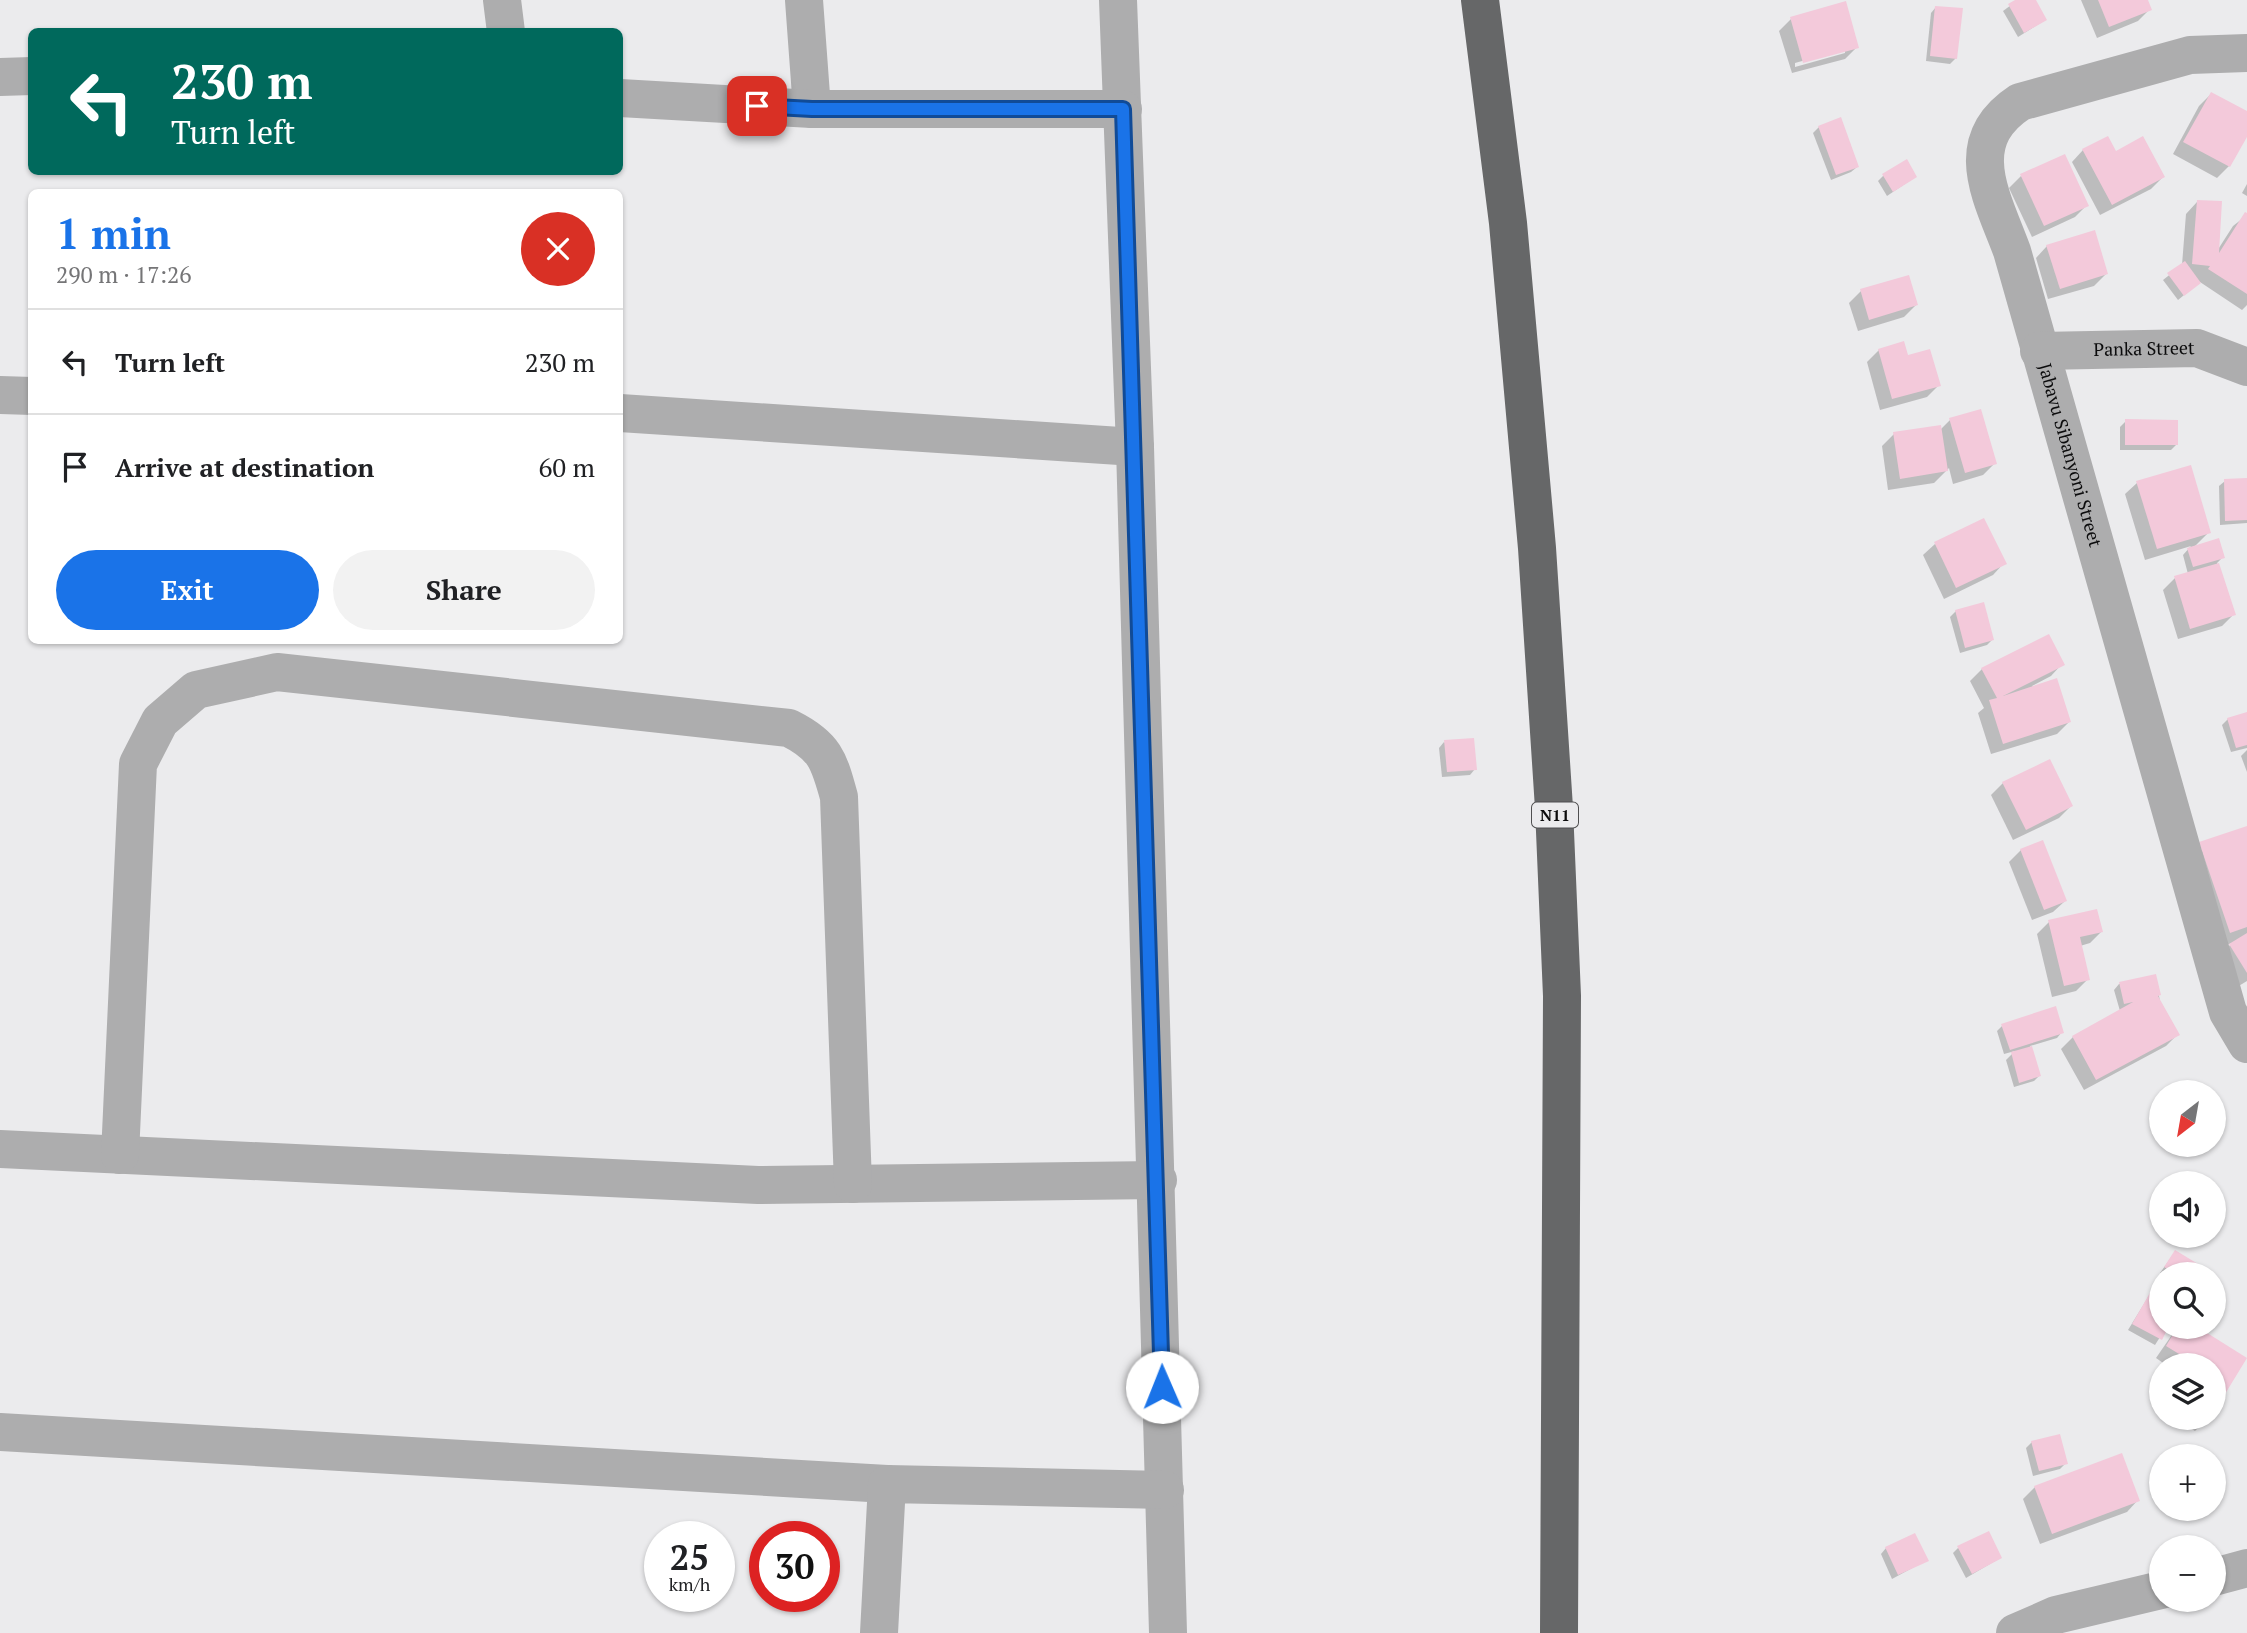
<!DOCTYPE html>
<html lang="en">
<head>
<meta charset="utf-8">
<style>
  body { margin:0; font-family:"PT Serif",serif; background:#f2f2f2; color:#202124; height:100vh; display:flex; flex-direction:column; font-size:26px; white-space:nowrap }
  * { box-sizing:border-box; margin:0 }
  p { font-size:23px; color:#757577 }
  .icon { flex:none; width:38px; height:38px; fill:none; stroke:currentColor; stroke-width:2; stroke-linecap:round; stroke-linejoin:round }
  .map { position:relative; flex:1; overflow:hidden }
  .drawer { position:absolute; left:28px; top:189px; width:595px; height:455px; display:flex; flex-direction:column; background:#fff; border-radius:10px; box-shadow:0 2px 5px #0004 }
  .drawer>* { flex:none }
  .hud { position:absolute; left:28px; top:28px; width:595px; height:147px; border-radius:10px; box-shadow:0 2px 5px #0004; background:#00695c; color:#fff; overflow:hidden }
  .needle { width:46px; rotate:211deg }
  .buttons { position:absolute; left:2149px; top:1080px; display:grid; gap:14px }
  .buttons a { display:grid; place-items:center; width:77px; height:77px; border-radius:50%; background:#fff; box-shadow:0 2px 5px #0004; font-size:35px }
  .speed { position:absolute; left:644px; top:1521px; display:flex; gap:14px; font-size:35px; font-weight:700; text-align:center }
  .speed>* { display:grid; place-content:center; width:91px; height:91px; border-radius:50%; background:#fff; box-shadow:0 2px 5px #0004; line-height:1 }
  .speed small { font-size:18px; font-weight:400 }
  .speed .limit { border:10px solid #d22; background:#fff; color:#111 }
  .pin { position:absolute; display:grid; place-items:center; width:60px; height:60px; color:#fff; margin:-30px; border-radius:14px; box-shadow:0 4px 10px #0006 }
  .me { position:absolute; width:77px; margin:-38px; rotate:359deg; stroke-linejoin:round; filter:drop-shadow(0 0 5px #0008) }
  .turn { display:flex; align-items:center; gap:24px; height:147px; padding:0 28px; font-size:32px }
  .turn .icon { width:91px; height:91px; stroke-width:2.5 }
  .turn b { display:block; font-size:49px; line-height:60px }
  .round { display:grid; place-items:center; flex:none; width:74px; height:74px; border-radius:37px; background:#f2f2f2 }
  .head { display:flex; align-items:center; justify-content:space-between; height:119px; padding:0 28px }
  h1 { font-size:42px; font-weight:600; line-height:52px; color:#1a73e8 }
  .action { display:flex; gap:14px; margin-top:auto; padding:14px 28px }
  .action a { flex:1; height:80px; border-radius:42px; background:#1a73e8; color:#fff; font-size:28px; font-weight:600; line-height:80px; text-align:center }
  .action a+a { background:#f2f2f2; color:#202124 }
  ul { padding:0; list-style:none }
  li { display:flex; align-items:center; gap:21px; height:105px; padding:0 28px; border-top:2px solid #e0e0e0 }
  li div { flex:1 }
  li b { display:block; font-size:26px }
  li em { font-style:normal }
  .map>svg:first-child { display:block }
  .shadow { fill:#0003; fill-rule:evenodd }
  .building { fill:#f3c9da }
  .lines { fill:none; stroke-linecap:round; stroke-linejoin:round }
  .minor { stroke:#adadae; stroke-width:38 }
  .highway { stroke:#666768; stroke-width:38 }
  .route-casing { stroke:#114b97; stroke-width:18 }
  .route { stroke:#1a73e8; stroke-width:12 }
  .labels { text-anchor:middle; stroke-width:5; stroke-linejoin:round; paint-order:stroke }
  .shield { fill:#ebebed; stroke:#4f4f50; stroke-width:2 }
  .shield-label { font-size:16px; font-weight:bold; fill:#0c0c0d }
  .street-label { font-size:18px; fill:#0c0c0d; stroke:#ebebed }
</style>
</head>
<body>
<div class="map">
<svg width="2247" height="1633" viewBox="0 0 2247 1633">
  <rect width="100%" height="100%" fill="#ebebed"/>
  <g class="shadow">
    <polygon points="2018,0 2034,0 2045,20 2018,37 2003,11"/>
    <polygon points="2081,0 2146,0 2150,9 2138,21 2097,38"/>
    <polygon points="1936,7 1956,58 1950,64 1926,61 1931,13"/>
    <path d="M 1791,19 L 1857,47 L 1845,59 L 1792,73 L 1779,31 ZM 1845,49 L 1845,53 L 1795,67 L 1795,63 Z"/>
    <polygon points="2211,94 2247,113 2247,133 2229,166 2217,178 2173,154 2199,106"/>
    <polygon points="1819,127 1857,167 1851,172 1831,180 1813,133"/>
    <polygon points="2083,150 2115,153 2163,177 2151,189 2100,215 2072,162"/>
    <polygon points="1884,175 1915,177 1887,196 1878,181"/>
    <polygon points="2021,176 2087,205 2075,217 2032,237 2009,188"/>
    <polygon points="2247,184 2247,196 2242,193"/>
    <polygon points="2197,202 2217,251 2233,226 2247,215 2247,305 2242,310 2200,282 2178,300 2163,280 2182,265 2186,214"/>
    <polygon points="2047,246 2106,274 2094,286 2048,299 2036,258"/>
    <polygon points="1861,291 1916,305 1904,317 1858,331 1849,303"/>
    <polygon points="1879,350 1907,357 1939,385 1927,397 1880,410 1867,362"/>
    <polygon points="1950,420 1995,463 1983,475 1953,484 1949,468 1934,483 1888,490 1882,446 1894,434 1940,430"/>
    <polygon points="2126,421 2176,445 2171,450 2120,450 2120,427"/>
    <polygon points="2247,480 2247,523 2220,525 2219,486 2225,481"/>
    <polygon points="2137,483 2209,532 2194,547 2223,557 2217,563 2234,614 2222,626 2178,639 2163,590 2175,578 2188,574 2183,555 2191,546 2145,560 2125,494"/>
    <polygon points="1935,544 2004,563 1993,575 1944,599 1923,555"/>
    <polygon points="1956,611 1992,640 1987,645 1960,653 1950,617"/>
    <polygon points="2062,664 2051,676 2032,686 2069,722 2057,734 1991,754 1978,713 1984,708 1970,681 1982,669"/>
    <polygon points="2247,714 2247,748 2231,752 2222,725 2228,719"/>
    <polygon points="1444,742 1475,769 1470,775 1442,777 1439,748"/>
    <polygon points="2247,750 2247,772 2241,756"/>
    <polygon points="2003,783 2071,806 2059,818 2013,840 1991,795"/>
    <polygon points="2247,828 2247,981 2237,987 2218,957 2232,943 2212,950 2182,862"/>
    <polygon points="2021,850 2065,901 2053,912 2032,920 2009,862"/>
    <polygon points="2049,922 2101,932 2090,943 2080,946 2088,979 2076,991 2052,997 2037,934"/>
    <polygon points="2155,976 2160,1001 2178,1034 2166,1046 2084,1090 2061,1049 2073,1037 2120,1011 2114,990 2119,984"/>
    <polygon points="2002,1026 2062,1032 2057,1038 2030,1046 2039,1076 2034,1081 2014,1087 2006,1060 2015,1051 2004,1054 1997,1031"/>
    <polygon points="2175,1252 2197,1274 2160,1273"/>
    <polygon points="2155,1286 2161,1289 2161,1326 2167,1326 2155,1345 2128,1330"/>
    <polygon points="2178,1326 2245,1359 2214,1409 2214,1365 2166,1365 2156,1358"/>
    <polygon points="2175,1418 2208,1418 2195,1431"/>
    <polygon points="2032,1442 2066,1463 2060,1469 2033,1476 2026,1448"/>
    <polygon points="2035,1487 2138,1500 2127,1512 2040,1544 2023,1499"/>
    <polygon points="1886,1548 1927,1560 1892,1579 1881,1554"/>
    <polygon points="1958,1548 2000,1558 1966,1578 1953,1553"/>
  </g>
  <g class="building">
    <polygon points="2015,0 2036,0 2047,20 2024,33 2008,4"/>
    <polygon points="2098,0 2148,0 2152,10 2109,27"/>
    <polygon points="1846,1 1859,48 1803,63 1790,17"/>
    <polygon points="1935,6 1963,8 1957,59 1930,56"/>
    <polygon points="2211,92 2247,111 2247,137 2230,167 2183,142"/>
    <polygon points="1841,117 1859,167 1836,175 1818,126"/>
    <polygon points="2108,136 2116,151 2143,136 2165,177 2112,205 2082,149"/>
    <polygon points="2065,154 2089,206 2044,226 2020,174"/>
    <polygon points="1907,159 1917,177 1893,192 1882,174"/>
    <polygon points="2197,200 2222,201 2219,253 2245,212 2247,213 2247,294 2208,269 2210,266 2192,264"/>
    <polygon points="2095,230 2108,274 2060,289 2046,245"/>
    <polygon points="2185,261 2201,283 2184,296 2167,273"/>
    <polygon points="1909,275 1918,305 1869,320 1860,289"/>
    <polygon points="1904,341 1908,355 1930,349 1941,386 1892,399 1878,349"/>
    <polygon points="1981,409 1997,464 1965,473 1949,418"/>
    <polygon points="2125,419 2178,420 2178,445 2125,445"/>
    <polygon points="1941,425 1948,471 1900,479 1893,432"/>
    <polygon points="2191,465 2211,533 2157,549 2136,481"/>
    <polygon points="2247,478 2247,520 2225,521 2224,479"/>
    <polygon points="1984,518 2007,564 1956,588 1934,542"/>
    <polygon points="2219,538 2225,558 2193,567 2187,548"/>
    <polygon points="2219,563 2236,615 2190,629 2174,576"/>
    <polygon points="1984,602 1994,640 1965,648 1955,610"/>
    <polygon points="2049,634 2065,665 2003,696 2057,678 2071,722 2003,744 1989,700 1997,698 1981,668"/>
    <polygon points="2247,712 2247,745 2236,748 2227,718"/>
    <polygon points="1474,738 1477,770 1447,772 1444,740"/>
    <polygon points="2050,759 2073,806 2026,830 2002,782"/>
    <polygon points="2247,826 2247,927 2230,933 2199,842"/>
    <polygon points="2043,840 2067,901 2044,910 2020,849"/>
    <polygon points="2097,909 2103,932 2080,937 2090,980 2064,986 2048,920"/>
    <polygon points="2247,933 2247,973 2229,944"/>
    <polygon points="2156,974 2161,995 2158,996 2180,1035 2096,1080 2072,1036 2133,1002 2124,1004 2119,982"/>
    <polygon points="2056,1006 2064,1033 2010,1050 2001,1024"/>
    <polygon points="2032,1046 2041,1076 2019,1083 2011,1052"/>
    <polygon points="2175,1250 2203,1267 2199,1274 2176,1274 2164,1267"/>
    <polygon points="2155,1284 2161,1287 2161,1326 2169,1326 2162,1340 2132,1324"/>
    <polygon points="2178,1326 2196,1326 2247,1358 2214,1412 2214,1365 2197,1365 2166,1346"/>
    <polygon points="2060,1434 2068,1464 2039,1471 2031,1441"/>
    <polygon points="2122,1453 2140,1501 2052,1534 2034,1486"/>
    <polygon points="1989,1531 2002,1558 1972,1574 1957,1546"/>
    <polygon points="1915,1533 1929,1561 1898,1575 1885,1547"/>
  </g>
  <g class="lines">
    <g class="minor">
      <polyline points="502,0 506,32"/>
      <polyline points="804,0 812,109"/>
      <polyline points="1118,0 1135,447 1168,1633"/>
      <path id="s1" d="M 2247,53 L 2190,55 L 2020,102 C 1959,142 1992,197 2012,251 L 2228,1012 L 2247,1044"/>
      <polyline points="0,77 32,76"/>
      <polyline points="620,98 812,109 1123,109"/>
      <path id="s2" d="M 2039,351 L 2197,348 L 2247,367"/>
      <polyline points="0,395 32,396"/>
      <polyline points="620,413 1135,447"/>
      <polyline points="0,1149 758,1185 1158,1180"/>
      <path d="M 120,1155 L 138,764 L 160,721 L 196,690 L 277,672 L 789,728 C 825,746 829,760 839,797 L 853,1184"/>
      <polyline points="0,1432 887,1484"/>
      <polyline points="2214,1577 2247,1568"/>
      <polyline points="879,1633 887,1484 1165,1490"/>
      <polyline points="2015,1633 2056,1615 2161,1590"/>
    </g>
    <polyline class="highway" points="1480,0 1508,223 1537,548 1554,808 1562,996 1559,1633"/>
  </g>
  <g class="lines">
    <g class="route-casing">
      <polyline id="route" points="757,106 812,109 1123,109 1162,1387"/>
    </g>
    <use href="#route" class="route"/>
  </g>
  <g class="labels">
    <rect class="shield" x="1532" y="802.5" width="46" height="25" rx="5"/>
    <g class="shield-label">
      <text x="1555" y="821">N11</text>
    </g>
    <g class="street-label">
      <text dy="6" stroke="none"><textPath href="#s2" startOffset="105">Panka Street</textPath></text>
      <text dy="6" stroke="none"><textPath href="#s1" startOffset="612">Jabavu Sibanyoni Street</textPath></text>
    </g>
  </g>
</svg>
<div class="buttons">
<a><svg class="needle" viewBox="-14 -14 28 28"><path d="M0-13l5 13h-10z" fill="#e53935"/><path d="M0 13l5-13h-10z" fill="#757577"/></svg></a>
<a><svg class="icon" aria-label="sound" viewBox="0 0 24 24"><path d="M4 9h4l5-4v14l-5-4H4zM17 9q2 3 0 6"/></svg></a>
<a><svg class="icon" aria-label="search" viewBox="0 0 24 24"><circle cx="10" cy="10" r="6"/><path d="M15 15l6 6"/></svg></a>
<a><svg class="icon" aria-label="layers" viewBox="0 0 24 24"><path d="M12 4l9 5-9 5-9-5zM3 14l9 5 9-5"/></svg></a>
<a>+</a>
<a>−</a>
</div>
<div class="speed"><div>25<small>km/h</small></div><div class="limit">30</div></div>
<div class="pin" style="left:757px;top:106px;background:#d93025"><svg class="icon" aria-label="arrive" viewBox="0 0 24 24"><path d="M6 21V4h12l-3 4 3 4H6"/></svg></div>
<svg class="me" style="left:1162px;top:1387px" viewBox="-20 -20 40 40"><circle r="19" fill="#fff"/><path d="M0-13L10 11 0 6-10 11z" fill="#1a73e8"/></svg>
<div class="hud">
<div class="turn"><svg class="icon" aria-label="left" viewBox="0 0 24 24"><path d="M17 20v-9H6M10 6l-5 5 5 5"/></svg><div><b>230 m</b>Turn left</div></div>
</div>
<section class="drawer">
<div class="head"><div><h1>1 min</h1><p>290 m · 17:26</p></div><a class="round" style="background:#d93025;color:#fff"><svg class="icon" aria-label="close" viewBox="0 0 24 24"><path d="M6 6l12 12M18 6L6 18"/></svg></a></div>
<ul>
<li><svg class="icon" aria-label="left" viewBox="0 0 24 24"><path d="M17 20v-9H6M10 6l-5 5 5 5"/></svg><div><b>Turn left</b></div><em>230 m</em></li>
<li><svg class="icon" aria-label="arrive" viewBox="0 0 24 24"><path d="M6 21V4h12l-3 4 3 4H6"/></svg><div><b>Arrive at destination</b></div><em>60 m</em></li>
</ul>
<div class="action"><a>Exit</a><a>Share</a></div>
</section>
</div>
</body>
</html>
